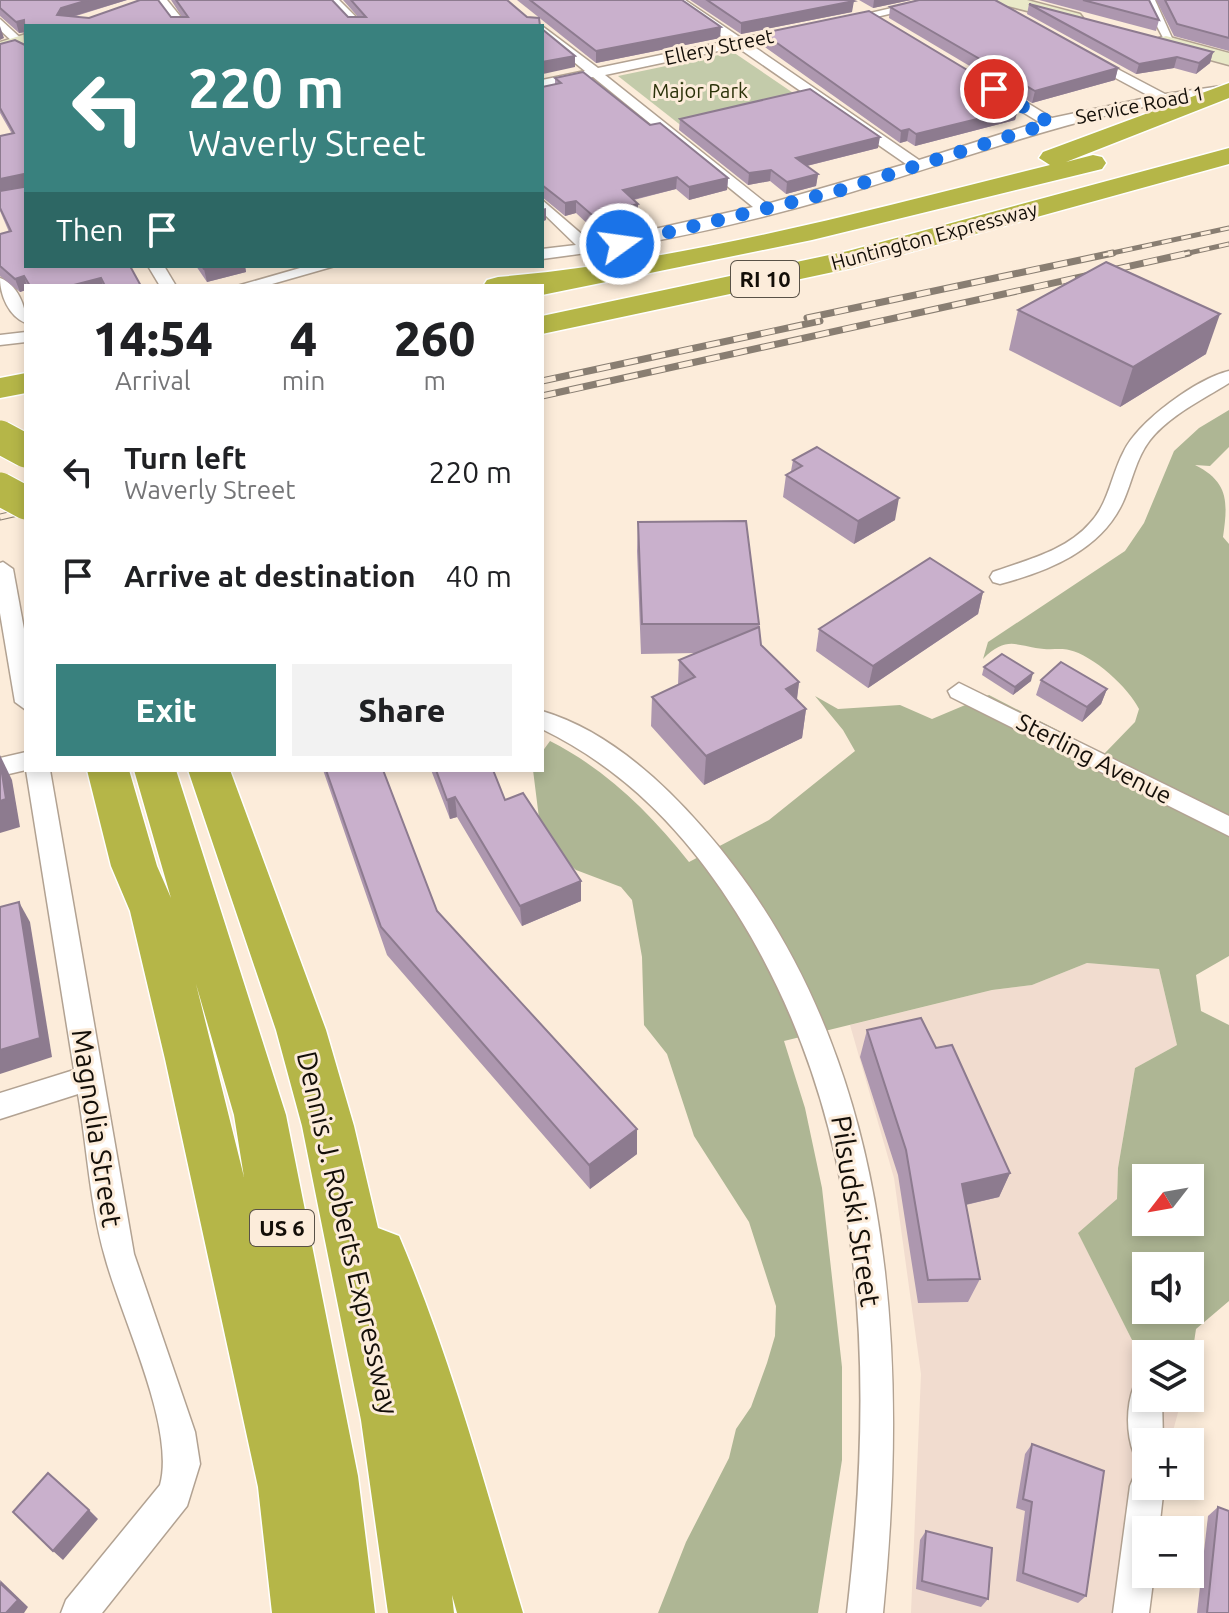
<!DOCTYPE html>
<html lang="en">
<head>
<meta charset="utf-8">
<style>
  body { margin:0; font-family:Ubuntu,sans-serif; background:#f2f2f2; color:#202124; height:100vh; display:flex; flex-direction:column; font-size:30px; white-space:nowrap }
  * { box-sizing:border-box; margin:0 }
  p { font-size:26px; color:#757577 }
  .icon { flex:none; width:44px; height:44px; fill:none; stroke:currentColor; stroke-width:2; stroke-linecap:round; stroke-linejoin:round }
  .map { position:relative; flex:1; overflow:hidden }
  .drawer { position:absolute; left:24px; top:284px; width:520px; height:488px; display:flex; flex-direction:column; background:#fff; border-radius:0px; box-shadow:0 4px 12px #0003 }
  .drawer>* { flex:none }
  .top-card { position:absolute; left:24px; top:24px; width:520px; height:244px; border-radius:0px; box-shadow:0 4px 12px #0003; background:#39817e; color:#fff; overflow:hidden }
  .needle { width:52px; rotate:239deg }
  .tools { position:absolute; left:1132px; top:1164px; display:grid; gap:16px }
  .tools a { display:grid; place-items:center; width:72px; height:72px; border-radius:0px; background:#fff; box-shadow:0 4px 12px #0003; font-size:40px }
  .pin { position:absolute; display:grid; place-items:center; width:68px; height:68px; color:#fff; margin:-34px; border:4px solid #fff; border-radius:50%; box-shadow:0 2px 8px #0007 }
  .me { position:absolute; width:88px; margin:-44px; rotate:76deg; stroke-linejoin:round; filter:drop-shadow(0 0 6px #0008) }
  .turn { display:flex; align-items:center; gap:28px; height:168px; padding:0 32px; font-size:36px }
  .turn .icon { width:104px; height:104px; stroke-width:2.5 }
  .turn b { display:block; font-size:56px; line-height:68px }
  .then { display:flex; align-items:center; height:76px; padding:0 32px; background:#0003; gap:16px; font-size:30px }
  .eta { display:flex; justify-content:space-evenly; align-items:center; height:136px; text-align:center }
  .eta b { font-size:48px; font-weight:800; line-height:56px }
  .button { display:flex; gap:16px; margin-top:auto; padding:16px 32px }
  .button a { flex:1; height:92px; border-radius:0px; background:#39817e; color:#fff; font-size:32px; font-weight:800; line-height:92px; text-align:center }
  .button a+a { background:#f2f2f2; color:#202124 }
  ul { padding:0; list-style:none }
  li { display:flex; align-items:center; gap:24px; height:104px; padding:0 32px }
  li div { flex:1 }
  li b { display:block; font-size:30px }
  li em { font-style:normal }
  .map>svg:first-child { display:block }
  .commercial { fill:#f1dccf }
  .green { fill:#c3cbaa }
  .forest { fill:#aeb694; fill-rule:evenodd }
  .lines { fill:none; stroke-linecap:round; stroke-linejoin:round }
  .street-casing { stroke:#b2a292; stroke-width:3 }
  .secondary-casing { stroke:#b2a292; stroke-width:3 }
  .highway-casing { stroke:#fff; stroke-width:3 }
  .street { fill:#fff; fill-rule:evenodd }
  .secondary { fill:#e9e9c8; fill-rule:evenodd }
  .highway { fill:#b5b648; fill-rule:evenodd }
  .rail-far1-casing { stroke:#897e72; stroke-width:5 }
  .rail-casing { stroke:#897e72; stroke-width:7 }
  .rail-far1 { stroke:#fcecda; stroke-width:3; stroke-dasharray:10; stroke-linecap:butt }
  .rail { stroke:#fcecda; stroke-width:5; stroke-dasharray:14; stroke-linecap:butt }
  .highway-bridge-casing { stroke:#fff; stroke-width:35; stroke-linecap:butt }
  .highway-bridge { stroke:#b5b648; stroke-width:33 }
  .wall { fill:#ad97af }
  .shaded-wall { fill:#8d7b8f }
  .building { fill:#c9b0cc; stroke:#8d7b8f; stroke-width:2 }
  .route { stroke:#1a73e8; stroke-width:14; stroke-dasharray:0 25.2 }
  .labels { text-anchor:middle; stroke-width:6; stroke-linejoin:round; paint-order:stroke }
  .far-street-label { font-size:20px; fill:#130e08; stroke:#fcecda }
  .far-park-label { font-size:20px; fill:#2b3209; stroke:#fcecda }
  .shield { fill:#fcecda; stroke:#595147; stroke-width:2 }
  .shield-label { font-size:22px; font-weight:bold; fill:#130e08 }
  .street-label { font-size:24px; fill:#130e08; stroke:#fcecda }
  .near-street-label { font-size:28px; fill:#130e08; stroke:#fcecda }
</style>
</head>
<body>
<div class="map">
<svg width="1229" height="1613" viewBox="0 0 1229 1613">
  <rect width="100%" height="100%" fill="#fcecda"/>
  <polygon class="commercial" points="1087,963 1159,969 1177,1045 1135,1068 1118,1168 1117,1200 1079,1234 1132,1340 1157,1354 1146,1354 1146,1398 1182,1398 1170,1442 1146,1442 1146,1574 1142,1613 911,1613 921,1374 894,1178 850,1025 992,990 1032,985"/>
  <polygon class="green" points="733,52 802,99 683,127 618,76"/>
  <path class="forest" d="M 1229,410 L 1229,447 L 1210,466 L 1195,465 C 1229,482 1228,502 1223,537 L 1229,544 L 1229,956 L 1196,975 L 1201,1011 L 1229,1025 L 1229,1301 L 1196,1329 L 1190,1369 L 1190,1354 L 1157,1354 L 1132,1340 L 1078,1233 L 1117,1199 L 1118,1168 L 1135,1068 L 1177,1045 L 1159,969 L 1087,963 L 1032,985 L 992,990 L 784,1041 L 805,1108 L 822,1188 L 842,1367 L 842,1460 L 818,1613 L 658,1613 L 686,1542 L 729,1458 L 736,1429 L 751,1407 L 767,1363 L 775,1336 L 776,1306 L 749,1222 L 694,1136 L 667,1054 L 644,1025 L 642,957 L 632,900 L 621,887 L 576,870 L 562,858 L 539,818 L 533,770 L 542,770 L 542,752 L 550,741 C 607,770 650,813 689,862 L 769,820 L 855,751 L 843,730 L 815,696 L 838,709 L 900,705 L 932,719 L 989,695 L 1104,754 L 1135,722 L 1139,709 C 1129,688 1093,655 1069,650 C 1062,648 1052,650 1044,649 C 1016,646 1007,635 983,659 L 988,642 L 1125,551 L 1144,523 L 1174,451 L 1199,428 ZM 1146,1178 L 1190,1178 L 1190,1222 L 1146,1222 ZM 1146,1266 L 1190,1266 L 1190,1310 L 1146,1310 Z"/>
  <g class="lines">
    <g class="street-casing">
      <g id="street">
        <polygon points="155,0 167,0 188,26 176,26"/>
        <polygon points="326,0 339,0 365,26 352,26"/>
        <path d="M 671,0 L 685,0 L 741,38 L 798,28 L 798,34 L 750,44 L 919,160 L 1039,122 L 980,86 L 980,80 L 990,80 L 1052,118 L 1151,97 L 1084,61 L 1083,58 L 1089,54 L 1165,94 L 1229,85 L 1229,93 C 1092,108 964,159 832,198 C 738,225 639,247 542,259 L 542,249 L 576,245 L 542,212 L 542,200 L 592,243 L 753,207 L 593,77 L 542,88 L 542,80 L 585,71 L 542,36 L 542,26 L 598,68 L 728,41 ZM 737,47 L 906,164 L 767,204 L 605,75 Z"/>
        <polygon points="926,0 949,0 842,25 836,21"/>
        <polygon points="1143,0 1155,0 1176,47 1168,47"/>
        <polygon points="0,19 26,43 26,54 0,30"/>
        <polygon points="148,266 164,266 176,286 160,286"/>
        <polygon points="307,266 335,266 265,286 237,286"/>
        <path d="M 0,278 C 17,284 26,306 26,323 C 9,317 0,295 0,278 Z"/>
        <polygon points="26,332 26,342 0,345 0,335"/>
        <path d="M 1229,371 L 1229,383 C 1202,400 1170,415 1150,440 C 1136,458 1132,482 1123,502 C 1101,550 1049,571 1000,584 L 993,582 L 990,577 L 993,572 C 1026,560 1066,551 1090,523 C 1109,503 1111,475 1124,451 C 1139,421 1196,379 1229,371 Z"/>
        <polygon points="3,562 13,569 26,640 26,710 15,702 0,613 0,563"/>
        <polygon points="959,683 1229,816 1229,836 951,697 948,691"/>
        <path d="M 542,711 C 604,729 660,779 702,827 C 893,1043 910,1341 883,1613 L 847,1613 C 875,1373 869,1123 736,912 C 687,834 626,770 542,729 Z"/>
        <polygon points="26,752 26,770 0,776 0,758"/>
        <path d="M 26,770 L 50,770 L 134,1254 L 195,1432 L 200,1464 L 187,1506 L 102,1613 L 61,1613 L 66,1600 L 160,1485 C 176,1428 121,1317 105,1257 C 90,1205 87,1147 78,1094 L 0,1119 L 0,1093 L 74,1070 Z"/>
        <path d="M 1146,1382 L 1146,1398 L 1162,1398 L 1163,1442 L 1146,1442 L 1146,1459 L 1134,1454 C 1126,1434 1126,1406 1134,1386 Z"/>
        <polygon points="1146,1469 1146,1486 1164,1486 1159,1530 1146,1530 1146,1574 1154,1574 1149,1613 1113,1613 1130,1486 1135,1474"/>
      </g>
    </g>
    <g class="secondary-casing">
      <g id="secondary">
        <polygon points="997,0 1027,0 1080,14 1083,18 1074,23 1000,4"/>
        <polygon points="26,34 26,46 0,54 0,42"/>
        <polygon points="1166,36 1229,53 1229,65 1159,46 1159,38"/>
      </g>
    </g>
    <g class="highway-casing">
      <g id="highway">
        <path d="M 1229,83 L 1229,98 L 1066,162 L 1093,155 L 1102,157 L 1106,163 L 1102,169 L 812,240 L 542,295 L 542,286 L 483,286 L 487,280 L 498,277 C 685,261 869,210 1050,165 L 1039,158 L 1043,152 Z"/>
        <polygon points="1229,148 1229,164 852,268 542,334 542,316 848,251"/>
        <polygon points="26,373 26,393 0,398 0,378"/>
        <path d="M 87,770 L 129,770 L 157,866 L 171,898 L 134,770 L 176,770 L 286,1115 L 358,1476 L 375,1613 L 272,1613 L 258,1487 L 165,1059 L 130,911 L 111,866 ZM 196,984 L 234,1115 L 244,1177 Z"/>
        <path d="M 188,770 L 230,770 L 326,1030 L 354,1126 L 378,1228 L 399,1236 C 451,1358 485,1486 523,1613 L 457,1613 L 452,1595 L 454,1613 L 388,1613 L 361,1420 L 302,1126 L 276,1030 Z"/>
      </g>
    </g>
    <use href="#street" class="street"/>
    <use href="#secondary" class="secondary"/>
    <use href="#highway" class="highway"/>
    <g class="rail-far1-casing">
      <g id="rail-far1">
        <polyline points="1103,255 1229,228"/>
        <polyline points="1180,255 1229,244"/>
      </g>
    </g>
    <g class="rail-casing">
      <g id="rail">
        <polyline points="807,318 1113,253"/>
        <polyline points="542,381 820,321"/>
        <polyline points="542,396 1189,253"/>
        <polyline points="0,497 26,492"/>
        <polyline points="0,517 26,511"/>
      </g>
    </g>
    <use href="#rail-far1" class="rail-far1"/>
    <use href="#rail" class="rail"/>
    <g class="highway-bridge-casing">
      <g id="highway-bridge">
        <polyline points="0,437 26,451"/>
        <polyline points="0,489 26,503"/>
      </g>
    </g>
    <use href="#highway-bridge" class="highway-bridge"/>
  </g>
  <g class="wall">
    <polygon points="0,0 127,0 73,17 89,18 182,17 171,0 332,0 348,17 358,17 343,0 507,0 527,17 26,26 26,266 141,286 26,286 26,290 20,292 0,276 0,234 9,232 0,211 0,136 12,134 0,113 0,44 25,45 25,32 19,33 0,16"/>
    <polygon points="517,0 682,0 720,38 596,63"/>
    <polygon points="690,0 851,0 852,12 741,34"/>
    <polygon points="859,0 911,0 873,8"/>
    <polygon points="1039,0 1149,0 1159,20 1156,31"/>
    <polygon points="1156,0 1229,0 1229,51 1174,36"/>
    <polygon points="1029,4 1213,52 1210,63 1196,74 1174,68 1136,74 1027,14"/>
    <polygon points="890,7 1118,68 1115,80 1032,103 889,18"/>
    <polygon points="763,33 1012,97 1011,105 1018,109 1015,120 915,146 907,141 900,143 762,45"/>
    <polygon points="555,78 650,125 728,178 727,190 689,200 676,189 634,200 638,204 638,216 592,228 576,213 565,216 542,197 542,87 555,84"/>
    <polygon points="680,119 878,148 807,166 818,174 816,186 786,194 770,181 748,185 679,130"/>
    <polygon points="196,266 245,266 246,272 207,282"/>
    <polygon points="1018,310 1206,354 1120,407 1009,350"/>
    <polygon points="793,460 895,520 854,544 783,497 786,475 791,471"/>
    <polygon points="638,522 759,624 761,645 799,682 797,700 806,709 802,738 704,785 651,726 652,697 678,685 679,660 696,653 641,654 637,551"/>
    <polygon points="983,592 978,614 868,688 816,651 819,629"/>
    <polygon points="984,667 1031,681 1013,695 982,675"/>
    <polygon points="1041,680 1107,689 1101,704 1082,722 1036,695"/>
    <polygon points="323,770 383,770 437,911 637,1129 637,1154 590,1189 387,955"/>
    <polygon points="431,770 493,770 505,800 581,881 581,901 522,926 457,817 450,819"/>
    <polygon points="867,1030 936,1048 1010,1173 999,1197 966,1205 980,1279 968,1302 918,1303 898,1175 860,1057"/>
    <polygon points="1032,1444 1086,1596 1078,1603 1016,1581 1025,1511 1016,1508 1025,1454"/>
    <polygon points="1218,1507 1229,1613 1197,1613 1208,1516"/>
    <polygon points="926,1531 988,1599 981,1607 916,1589 920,1540"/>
  </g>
  <g class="shaded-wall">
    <polygon points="88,0 127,0 64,19 57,15 61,8"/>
    <polygon points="874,0 911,0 873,8"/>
    <polygon points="854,1 852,12 741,34 741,23"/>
    <polygon points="24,20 26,32 19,33 16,22"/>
    <polygon points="0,26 4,38 0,40"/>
    <polygon points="721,27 720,38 596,63 596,51"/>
    <polygon points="1213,52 1210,63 1196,74 1199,63"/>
    <polygon points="575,56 575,67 543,74 543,62"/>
    <polygon points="1177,57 1174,68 1136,74 1139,64"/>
    <polygon points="1118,68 1115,80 1032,103 1035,91"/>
    <polygon points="1012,97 1010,108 1000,99"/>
    <polygon points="1018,109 1015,120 915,146 916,134"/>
    <polygon points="909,129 907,141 900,143 901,131"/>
    <polygon points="880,137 878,148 794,169 796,158"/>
    <polygon points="771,170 770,181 748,185 749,173"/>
    <polygon points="24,174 26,187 0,192 0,179"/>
    <polygon points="818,174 816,186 786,194 787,182"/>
    <polygon points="677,177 676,189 623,202 623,190"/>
    <polygon points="728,178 727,190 689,200 689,187"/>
    <polygon points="576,201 576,213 565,216 565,203"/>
    <polygon points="638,204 638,216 592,228 592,215"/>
    <polygon points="546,208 546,220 542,222 542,209"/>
    <polygon points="218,266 245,266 246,272 207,282 204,269"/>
    <polygon points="24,276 27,286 26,286 26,290 20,292 15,279"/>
    <polygon points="101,278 103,286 70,286"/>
    <polygon points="1220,314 1206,354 1120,407 1133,367"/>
    <polygon points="899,498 895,520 854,544 858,521"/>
    <polygon points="983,592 978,614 868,688 873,666"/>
    <polygon points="1033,673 1031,681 1013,695 1015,687"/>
    <polygon points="799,682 795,712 786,689"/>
    <polygon points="1107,689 1101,704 1082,722 1087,707"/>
    <polygon points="806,709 802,738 704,785 706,756"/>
    <polygon points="0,755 12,780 20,827 0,833"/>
    <polygon points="455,797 457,817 450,819 447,800"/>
    <polygon points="581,881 581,901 522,926 520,906"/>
    <polygon points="19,902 30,922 52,1057 0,1074 0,1050"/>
    <polygon points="637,1129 637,1154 590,1189 589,1165"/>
    <polygon points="1010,1173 999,1197 951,1208 962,1184"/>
    <polygon points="89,1510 98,1519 63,1560 53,1551"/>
    <polygon points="0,1580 28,1607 24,1613 6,1613"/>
  </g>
  <g class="building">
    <polygon points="0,0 88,0 61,8 57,15 89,18 140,0 158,0 171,17 188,17 176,0 332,0 348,17 366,17 351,0 507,0 527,17 539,18 540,26 26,26 26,266 130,266 141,286 105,286 101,278 70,286 30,286 24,276 15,279 0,266 0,234 11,231 0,208 0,191 24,187 24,174 0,179 0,136 14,133 0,108 0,44 15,40 25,45 24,20 16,22 0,8"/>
    <polygon points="530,0 682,0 721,27 596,51"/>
    <polygon points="707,0 851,0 854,1 741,23"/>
    <polygon points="919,0 995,0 1118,68 1035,91 890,7"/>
    <polygon points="1083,0 1149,0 1159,20"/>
    <polygon points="1165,0 1229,0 1229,38 1177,24"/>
    <polygon points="1029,4 1213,52 1199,63 1177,57 1139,64"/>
    <polygon points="869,11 1012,97 1000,99 1018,109 916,134 909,129 901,131 763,33"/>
    <polygon points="542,29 575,56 542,62"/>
    <polygon points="583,72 650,125 660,123 728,178 689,187 677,177 623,190 638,204 592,215 576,201 565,203 542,185 542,87 561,83 555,78"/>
    <polygon points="810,89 880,137 796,158 818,174 787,182 771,170 749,173 680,119"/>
    <polygon points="1106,262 1220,314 1133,367 1018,310"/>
    <polygon points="202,266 218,266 204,269"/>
    <polygon points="817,447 899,498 858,521 786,475 802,466 793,460"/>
    <polygon points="746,521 759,624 642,624 638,522"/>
    <polygon points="930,558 983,592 873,666 819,629"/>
    <polygon points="759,627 761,645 799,682 786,689 806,709 706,756 652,697 695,677 679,660"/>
    <polygon points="1002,654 1033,673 1015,687 984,667"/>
    <polygon points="1061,662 1107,689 1087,707 1041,680"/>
    <polygon points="0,761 6,799 0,801"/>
    <polygon points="326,770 383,770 437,911 637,1129 589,1165 381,927"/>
    <polygon points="436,770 493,770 505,800 523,793 581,881 520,906 455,797 447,800"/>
    <polygon points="19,902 40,1038 0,1050 0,907"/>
    <polygon points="921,1018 936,1048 952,1045 1010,1173 962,1184 980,1279 928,1280 906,1150 867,1030"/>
    <polygon points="1032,1444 1104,1471 1086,1596 1023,1573 1032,1502 1023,1499"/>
    <polygon points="48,1473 89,1510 53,1551 13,1512"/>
    <polygon points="1218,1507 1229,1511 1229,1613 1207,1613"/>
    <polygon points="926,1531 992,1548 988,1599 922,1581"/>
    <polygon points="0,1583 18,1600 6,1613 0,1613"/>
  </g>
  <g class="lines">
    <polyline class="route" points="620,244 838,191 1050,123 994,89"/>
  </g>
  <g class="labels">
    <g class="far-street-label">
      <text transform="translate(719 47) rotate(-12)" y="7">Ellery Street</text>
      <text transform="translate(1140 105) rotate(-11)" y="7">Service Road 1</text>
      <text transform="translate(934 236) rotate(-15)" y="7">Huntington Expressway</text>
    </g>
    <g class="far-park-label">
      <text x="700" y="98">Major Park</text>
    </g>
    <g class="shield">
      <rect x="731" y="261" width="68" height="36" rx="6"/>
      <rect x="250" y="1210" width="64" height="36" rx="6"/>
    </g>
    <g class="shield-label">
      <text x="765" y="287">RI 10</text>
      <text x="282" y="1236">US 6</text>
    </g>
    <g class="street-label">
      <text transform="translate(1094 759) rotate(27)" y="8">Sterling Avenue</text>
    </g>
    <g class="near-street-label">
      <text transform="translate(97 1128) rotate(81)" y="10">Magnolia Street</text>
      <text transform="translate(856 1211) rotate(81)" y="10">Pilsudski Street</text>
      <text transform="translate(348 1233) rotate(77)" y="10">Dennis J. Roberts Expressway</text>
    </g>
  </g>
</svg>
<div class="tools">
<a><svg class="needle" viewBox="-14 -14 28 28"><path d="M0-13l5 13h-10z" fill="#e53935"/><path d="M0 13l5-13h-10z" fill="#757577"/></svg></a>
<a><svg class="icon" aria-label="sound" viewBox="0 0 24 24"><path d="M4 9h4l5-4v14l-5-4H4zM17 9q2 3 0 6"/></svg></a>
<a><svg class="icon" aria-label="layers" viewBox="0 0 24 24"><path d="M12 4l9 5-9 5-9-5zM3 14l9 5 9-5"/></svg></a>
<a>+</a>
<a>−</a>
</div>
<div class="pin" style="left:994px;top:89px;background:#d93025"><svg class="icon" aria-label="arrive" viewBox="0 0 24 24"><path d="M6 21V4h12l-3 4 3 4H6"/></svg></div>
<svg class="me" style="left:620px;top:244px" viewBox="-20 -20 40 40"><circle r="17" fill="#1a73e8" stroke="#fff" stroke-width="3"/><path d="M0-11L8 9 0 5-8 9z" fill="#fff"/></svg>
<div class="top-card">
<div class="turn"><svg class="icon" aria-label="left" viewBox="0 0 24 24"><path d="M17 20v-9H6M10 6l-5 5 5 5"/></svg><div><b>220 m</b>Waverly Street</div></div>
<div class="then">Then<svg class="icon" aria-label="arrive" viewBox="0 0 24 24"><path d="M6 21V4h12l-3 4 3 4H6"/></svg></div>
</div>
<section class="drawer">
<div class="eta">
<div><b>14:54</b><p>Arrival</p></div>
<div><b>4</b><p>min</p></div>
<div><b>260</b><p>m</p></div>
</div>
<ul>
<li><svg class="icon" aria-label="left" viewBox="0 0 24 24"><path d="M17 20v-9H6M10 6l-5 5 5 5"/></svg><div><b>Turn left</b><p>Waverly Street</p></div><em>220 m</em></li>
<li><svg class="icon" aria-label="arrive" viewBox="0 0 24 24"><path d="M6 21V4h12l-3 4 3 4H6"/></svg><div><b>Arrive at destination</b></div><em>40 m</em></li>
</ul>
<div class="button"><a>Exit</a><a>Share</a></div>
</section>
</div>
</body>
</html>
